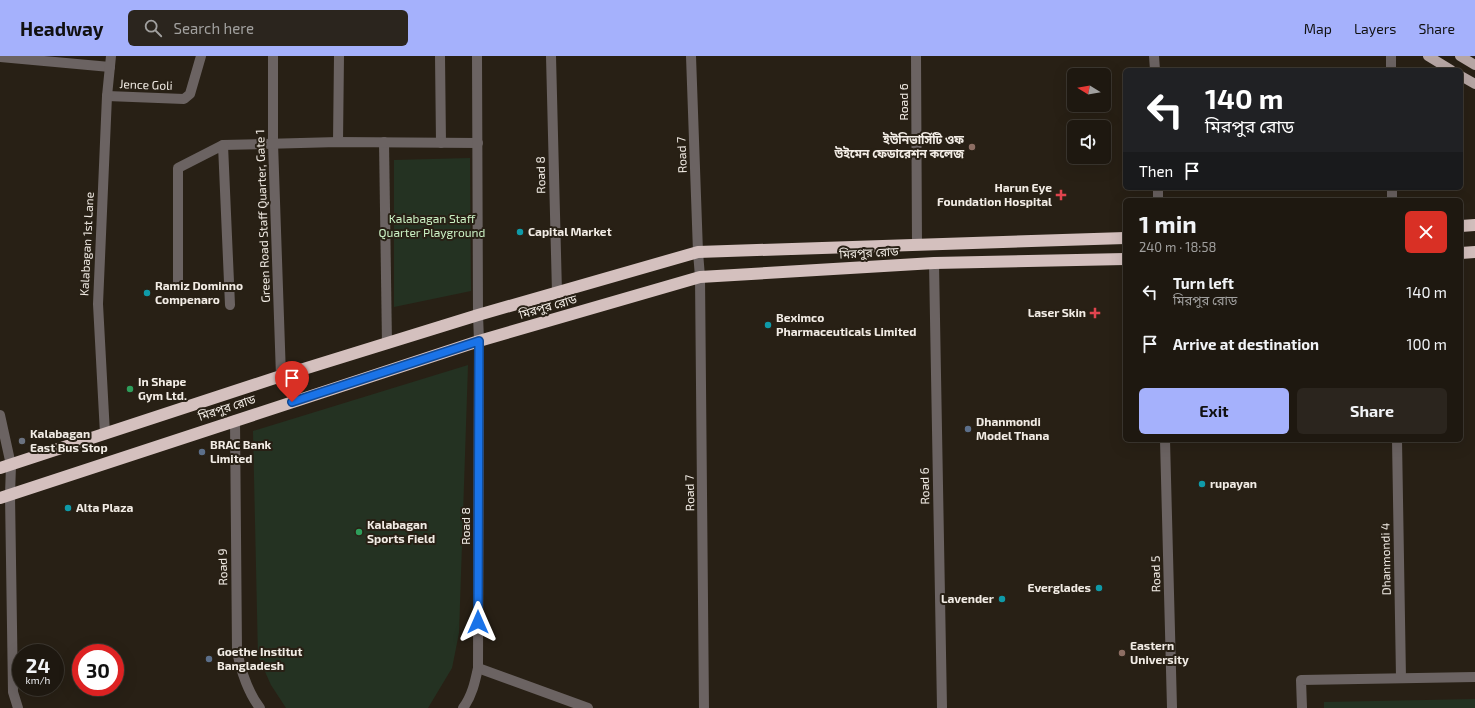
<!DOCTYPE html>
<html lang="en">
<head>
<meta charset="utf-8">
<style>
  body { margin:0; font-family:"Exo 2","Noto Sans Bengali",sans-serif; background:#2b251e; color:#f1f3f6; height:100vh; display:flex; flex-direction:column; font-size:15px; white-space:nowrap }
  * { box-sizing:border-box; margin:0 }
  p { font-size:13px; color:#a1a09f }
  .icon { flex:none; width:22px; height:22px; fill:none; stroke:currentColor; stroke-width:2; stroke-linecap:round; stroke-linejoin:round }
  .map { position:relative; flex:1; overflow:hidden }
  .details { position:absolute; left:1123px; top:142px; width:340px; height:244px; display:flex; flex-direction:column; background:#1e1810; border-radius:6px; box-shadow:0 4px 16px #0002,0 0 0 1px #3c3730 }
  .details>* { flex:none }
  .guide { position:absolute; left:1123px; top:12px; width:340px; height:122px; border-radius:6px; box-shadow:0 4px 16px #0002,0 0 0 1px #3c3730; background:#202124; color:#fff; overflow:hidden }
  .needle { width:26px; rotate:281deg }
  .controls { position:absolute; left:1067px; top:12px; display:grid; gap:8px }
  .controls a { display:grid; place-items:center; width:44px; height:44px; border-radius:6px; background:#1e1810; box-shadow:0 4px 16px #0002,0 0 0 1px #3c3730; font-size:20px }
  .speed { position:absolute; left:12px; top:588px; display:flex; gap:8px; font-size:20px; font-weight:700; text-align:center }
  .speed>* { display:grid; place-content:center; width:52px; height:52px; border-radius:50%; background:#1e1810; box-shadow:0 4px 16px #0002,0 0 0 1px #3c3730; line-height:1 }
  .speed small { font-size:10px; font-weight:400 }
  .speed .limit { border:6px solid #d22; background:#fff; color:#111 }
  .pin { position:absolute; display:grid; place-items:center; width:34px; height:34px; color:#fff; margin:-41px -17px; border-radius:50% 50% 50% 0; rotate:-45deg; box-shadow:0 0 4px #0007 }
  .pin .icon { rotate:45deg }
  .me { position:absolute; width:44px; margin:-22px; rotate:0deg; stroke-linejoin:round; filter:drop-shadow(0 0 3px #0008) }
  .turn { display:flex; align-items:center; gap:14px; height:84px; padding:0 16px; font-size:18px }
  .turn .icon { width:52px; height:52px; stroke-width:2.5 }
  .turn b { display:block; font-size:28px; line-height:34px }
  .then { display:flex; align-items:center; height:38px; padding:0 16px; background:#0003; gap:8px; font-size:15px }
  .round { display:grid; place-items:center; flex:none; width:42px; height:42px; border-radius:6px; background:#2b251e }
  .summary { display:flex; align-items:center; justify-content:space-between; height:68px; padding:0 16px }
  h1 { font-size:24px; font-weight:700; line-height:30px }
  .button { display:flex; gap:8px; margin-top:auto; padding:8px 16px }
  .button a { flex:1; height:46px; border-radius:6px; background:#a5b1fc; color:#111; font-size:16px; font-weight:700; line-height:46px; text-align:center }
  .button a+a { background:#2b251e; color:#f1f3f6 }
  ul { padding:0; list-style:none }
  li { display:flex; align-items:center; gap:12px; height:52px; padding:0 16px }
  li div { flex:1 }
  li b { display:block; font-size:15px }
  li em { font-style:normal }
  header { display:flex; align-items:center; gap:24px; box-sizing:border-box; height:56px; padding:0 20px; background:#a5b1fc; color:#111 }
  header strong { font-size:19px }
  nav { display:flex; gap:22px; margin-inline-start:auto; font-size:14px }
  .search { width:280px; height:36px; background:#2b251e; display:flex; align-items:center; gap:10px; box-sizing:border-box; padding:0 14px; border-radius:6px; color:#a1a09f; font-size:15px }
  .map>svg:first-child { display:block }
  .green { fill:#243222 }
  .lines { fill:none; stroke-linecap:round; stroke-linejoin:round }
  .minor { stroke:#6b6362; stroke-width:10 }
  .major { stroke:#b6a6a4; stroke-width:10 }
  .highway { stroke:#d4c0be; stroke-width:12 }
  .route-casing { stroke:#114b97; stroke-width:10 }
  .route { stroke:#1a73e8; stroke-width:7 }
  .education-dot { fill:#8d6e63; stroke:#282015; stroke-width:1.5 }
  .health-dot { fill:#e0444e; stroke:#282015; stroke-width:1.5 }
  .culture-dot { fill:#0f9aa8; stroke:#282015; stroke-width:1.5 }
  .leisure-dot { fill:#2e9e5b; stroke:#282015; stroke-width:1.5 }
  .service-dot { fill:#5c6f8a; stroke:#282015; stroke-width:1.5 }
  .worship-dot { fill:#6b7280; stroke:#282015; stroke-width:1.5 }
  .labels { text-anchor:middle; stroke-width:4; stroke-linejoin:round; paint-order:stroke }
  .street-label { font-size:12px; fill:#f2ece5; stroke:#282015 }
  .poi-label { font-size:12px; font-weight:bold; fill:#f2ece5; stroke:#282015; text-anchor:start }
  .park-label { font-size:12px; fill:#caf0c3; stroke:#282015 }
</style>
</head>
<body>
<header>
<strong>Headway</strong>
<div class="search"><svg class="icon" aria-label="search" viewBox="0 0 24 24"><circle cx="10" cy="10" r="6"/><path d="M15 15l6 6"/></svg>Search here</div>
<nav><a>Map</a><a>Layers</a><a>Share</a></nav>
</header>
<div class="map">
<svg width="1475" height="652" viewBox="0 0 1475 652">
  <rect width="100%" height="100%" fill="#282015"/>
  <g class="green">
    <polygon points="470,102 471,235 394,251 394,104"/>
    <polygon points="468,309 459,577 452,612 428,652 286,652 271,629 258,600 253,375"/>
    <polygon points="1475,643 1475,652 1324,652 1324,646"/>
  </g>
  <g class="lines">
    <g class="minor">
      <polyline points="273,0 273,87 281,320"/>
      <polyline points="440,0 441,87"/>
      <polyline points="551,0 557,237"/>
      <polyline points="691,0 698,196 700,221 704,652"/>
      <polyline points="916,0 917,188"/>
      <polyline points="1154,0 1155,14"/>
      <polyline points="1391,0 1391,14"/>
      <polyline points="0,1 110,11"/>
      <polyline points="107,40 184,43 190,38 201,0"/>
      <polyline points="338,86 339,0"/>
      <polyline points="384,86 387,288"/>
      <polyline points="223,89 338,86 478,87"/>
      <polyline points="1158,132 1158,144"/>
      <polyline points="1392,132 1392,144"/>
      <polyline points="934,207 942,652"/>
      <polyline points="178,229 178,112 223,89 230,249"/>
      <polyline points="0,359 11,409 10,439 13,636 18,652"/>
      <path d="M 235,364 L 237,595 C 241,615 247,635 260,652"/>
      <polyline points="105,378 98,248 107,40 111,0"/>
      <polyline points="1165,384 1172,652"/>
      <polyline points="1397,384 1401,622"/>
      <polyline points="478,612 588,652"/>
      <path d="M 463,652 C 472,640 475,626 478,612 L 479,285 L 478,259 L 477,0"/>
      <polyline points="1302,652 1301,624 1475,621"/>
    </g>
    <g class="major">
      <polyline points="1428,0 1451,14"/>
      <polyline points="1460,0 1475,9"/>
      <polyline points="1461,20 1475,28"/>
    </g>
    <g class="highway">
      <polyline points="1461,170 1475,169"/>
      <polyline points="1461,197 1475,196"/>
      <polyline points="0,412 281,320 478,259 698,196 1125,182"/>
      <polyline points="0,442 479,285 700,221 934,207 1125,203"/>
    </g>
  </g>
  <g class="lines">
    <g class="route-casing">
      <polyline id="route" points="292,346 479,285 478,566"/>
    </g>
    <use href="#route" class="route"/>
  </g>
  <g class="education-dot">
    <circle cx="972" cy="91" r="4"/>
    <circle cx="1122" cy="597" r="4"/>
  </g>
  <g class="health-dot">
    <path d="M1059 133h4v4h4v4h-4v4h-4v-4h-4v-4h4z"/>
    <path d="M1093 251h4v4h4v4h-4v4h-4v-4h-4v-4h4z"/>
  </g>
  <g class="culture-dot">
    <circle cx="520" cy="176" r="4"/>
    <circle cx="147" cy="237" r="4"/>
    <circle cx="768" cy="269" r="4"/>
    <circle cx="1202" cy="428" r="4"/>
    <circle cx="68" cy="452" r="4"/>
    <circle cx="1099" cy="532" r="4"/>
    <circle cx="1002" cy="543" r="4"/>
  </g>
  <g class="leisure-dot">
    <circle cx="130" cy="333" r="4"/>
    <circle cx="359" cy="476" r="4"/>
  </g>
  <g class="service-dot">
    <circle cx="968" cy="373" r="4"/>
    <circle cx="202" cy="396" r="4"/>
    <circle cx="209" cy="603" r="4"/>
  </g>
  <circle class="worship-dot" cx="22" cy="385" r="4"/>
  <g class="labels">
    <g class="street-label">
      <text transform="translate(146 29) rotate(2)" y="4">Jence Goli</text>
      <text transform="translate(904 46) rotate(-90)" y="4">Road 6</text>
      <text transform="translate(682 99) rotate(-92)" y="4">Road 7</text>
      <text transform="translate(541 119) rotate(-91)" y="4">Road 8</text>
      <text transform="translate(263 160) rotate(-92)" y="4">Green Road Staff Quarter, Gate 1</text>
      <text transform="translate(87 188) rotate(-87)" y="4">Kalabagan 1st Lane</text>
      <text transform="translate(869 197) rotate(-3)" y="4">মিরপুর রোড</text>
      <text transform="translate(548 251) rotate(-16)" y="4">মিরপুর রোড</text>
      <text transform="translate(227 352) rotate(-18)" y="4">মিরপুর রোড</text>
      <text transform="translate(925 430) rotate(-91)" y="4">Road 6</text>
      <text transform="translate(690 437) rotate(-91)" y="4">Road 7</text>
      <text transform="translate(466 470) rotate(-90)" y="4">Road 8</text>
      <text transform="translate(1386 503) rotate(-91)" y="4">Dhanmondi 4</text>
      <text transform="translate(223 511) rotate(-91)" y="4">Road 9</text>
      <text transform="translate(1156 518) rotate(-91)" y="4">Road 5</text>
    </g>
    <g class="poi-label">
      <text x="964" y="88" text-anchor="end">ইউনিভার্সিটি ওফ<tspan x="964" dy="14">উইমেন ফেডারেশন কলেজ</tspan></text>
      <text x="1052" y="136" text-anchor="end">Harun Eye<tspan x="1052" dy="14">Foundation Hospital</tspan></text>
      <text x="528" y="180">Capital Market</text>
      <text x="155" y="234">Ramiz Dominno<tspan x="155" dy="14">Compenaro</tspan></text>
      <text x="1086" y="261" text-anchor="end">Laser Skin</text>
      <text x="776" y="266">Beximco<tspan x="776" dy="14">Pharmaceuticals Limited</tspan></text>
      <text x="138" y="330">In Shape<tspan x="138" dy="14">Gym Ltd.</tspan></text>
      <text x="976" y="370">Dhanmondi<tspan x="976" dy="14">Model Thana</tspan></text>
      <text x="30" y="382">Kalabagan<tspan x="30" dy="14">East Bus Stop</tspan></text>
      <text x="210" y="393">BRAC Bank<tspan x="210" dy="14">Limited</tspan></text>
      <text x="1210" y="432">rupayan</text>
      <text x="76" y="456">Alta Plaza</text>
      <text x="367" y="473">Kalabagan<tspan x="367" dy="14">Sports Field</tspan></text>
      <text x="1091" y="536" text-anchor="end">Everglades</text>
      <text x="994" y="547" text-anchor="end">Lavender</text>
      <text x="1130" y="594">Eastern<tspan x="1130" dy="14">University</tspan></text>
      <text x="217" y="600">Goethe Institut<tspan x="217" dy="14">Bangladesh</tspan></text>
    </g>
    <g class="park-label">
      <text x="432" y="167">Kalabagan Staff<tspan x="432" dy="14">Quarter Playground</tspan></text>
    </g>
  </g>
</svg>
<div class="controls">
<a><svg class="needle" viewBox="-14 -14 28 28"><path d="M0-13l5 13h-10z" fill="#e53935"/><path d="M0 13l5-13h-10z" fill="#a1a09f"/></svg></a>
<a><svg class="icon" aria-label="sound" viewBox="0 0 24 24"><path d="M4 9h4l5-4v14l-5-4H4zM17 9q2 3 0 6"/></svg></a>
</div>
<div class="speed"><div>24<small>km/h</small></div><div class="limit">30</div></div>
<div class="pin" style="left:292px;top:346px;background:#d93025"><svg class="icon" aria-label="arrive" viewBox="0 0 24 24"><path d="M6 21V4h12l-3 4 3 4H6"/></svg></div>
<svg class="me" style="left:478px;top:566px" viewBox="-20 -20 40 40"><path d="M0-17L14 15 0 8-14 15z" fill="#1a73e8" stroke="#fff" stroke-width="4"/></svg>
<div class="guide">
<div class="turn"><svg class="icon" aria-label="left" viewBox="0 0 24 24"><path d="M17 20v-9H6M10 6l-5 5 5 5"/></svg><div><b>140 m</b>মিরপুর রোড</div></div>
<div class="then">Then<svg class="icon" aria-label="arrive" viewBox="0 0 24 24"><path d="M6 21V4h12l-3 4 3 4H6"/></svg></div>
</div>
<section class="details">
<div class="summary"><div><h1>1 min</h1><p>240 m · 18:58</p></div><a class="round" style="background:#d93025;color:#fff"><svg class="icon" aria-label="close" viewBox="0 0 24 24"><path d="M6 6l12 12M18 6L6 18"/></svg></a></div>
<ul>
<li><svg class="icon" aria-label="left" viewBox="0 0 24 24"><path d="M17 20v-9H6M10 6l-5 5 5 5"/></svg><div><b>Turn left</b><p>মিরপুর রোড</p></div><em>140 m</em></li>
<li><svg class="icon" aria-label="arrive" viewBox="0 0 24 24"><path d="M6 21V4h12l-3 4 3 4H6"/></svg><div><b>Arrive at destination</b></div><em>100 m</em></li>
</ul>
<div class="button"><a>Exit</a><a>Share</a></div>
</section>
</div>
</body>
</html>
